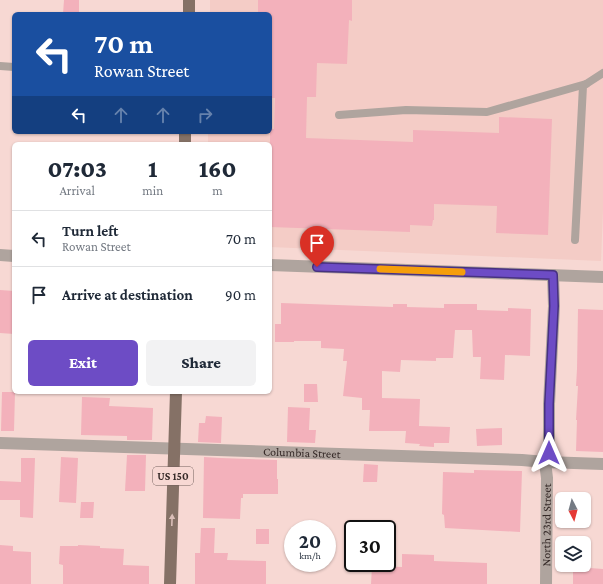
<!DOCTYPE html>
<html lang="en">
<head>
<meta charset="utf-8">
<style>
  body { margin:0; font-family:"Crimson Pro",serif; background:#f2f2f3; color:#1f2937; height:100vh; display:flex; flex-direction:column; font-size:15px; white-space:nowrap }
  * { box-sizing:border-box; margin:0 }
  p { font-size:13px; color:#747a83 }
  .icon { flex:none; width:22px; height:22px; fill:none; stroke:currentColor; stroke-width:2; stroke-linecap:round; stroke-linejoin:round }
  .map { position:relative; flex:1; overflow:hidden }
  .details { position:absolute; left:12px; top:142px; width:260px; height:252px; display:flex; flex-direction:column; background:#fff; border-radius:6px; box-shadow:0 1px 3px #0004 }
  .details>* { flex:none }
  .guide { position:absolute; left:12px; top:12px; width:260px; height:122px; border-radius:6px; box-shadow:0 1px 3px #0004; background:#1a4fa0; color:#fff; overflow:hidden }
  .needle { width:26px; rotate:174deg }
  .tools { position:absolute; left:555px; top:492px; display:grid; gap:8px }
  .tools a { display:grid; place-items:center; width:36px; height:36px; border-radius:6px; background:#fff; box-shadow:0 1px 3px #0004; font-size:20px }
  .speed { position:absolute; left:284px; top:520px; display:flex; gap:8px; font-size:20px; font-weight:700; text-align:center }
  .speed>* { display:grid; place-content:center; width:52px; height:52px; border-radius:50%; background:#fff; box-shadow:0 1px 3px #0004; line-height:1 }
  .speed small { font-size:10px; font-weight:400 }
  .speed .limit { border:2px solid #111; border-radius:6px; background:#fff; color:#111 }
  .pin { position:absolute; display:grid; place-items:center; width:34px; height:34px; color:#fff; margin:-41px -17px; border-radius:50% 50% 50% 0; rotate:-45deg; box-shadow:0 0 4px #0007 }
  .pin .icon { rotate:45deg }
  .me { position:absolute; width:44px; margin:-22px; rotate:0deg; stroke-linejoin:round; filter:drop-shadow(0 0 3px #0008) }
  .turn { display:flex; align-items:center; gap:14px; height:84px; padding:0 16px; font-size:18px }
  .turn .icon { width:52px; height:52px; stroke-width:2.5 }
  .turn b { display:block; font-size:28px; line-height:34px }
  .lanes { display:flex; align-items:center; height:38px; padding:0 16px; background:#0003; justify-content:center; gap:20px; direction:ltr }
  .lanes .off { opacity:.35 }
  .eta { display:flex; justify-content:space-evenly; align-items:center; height:68px; text-align:center }
  .eta b { font-size:24px; font-weight:800; line-height:28px }
  .button { display:flex; gap:8px; margin-top:auto; padding:8px 16px }
  .button a { flex:1; height:46px; border-radius:6px; background:#6d4cc5; color:#fff; font-size:16px; font-weight:800; line-height:46px; text-align:center }
  .button a+a { background:#f2f2f3; color:#1f2937 }
  ul { padding:0; list-style:none }
  li { display:flex; align-items:center; gap:12px; height:56px; padding:0 16px; border-top:1px solid #e0e1e3 }
  li div { flex:1 }
  li b { display:block; font-size:15px }
  li em { font-style:normal }
  .map>svg:first-child { display:block }
  .built { fill:#f4ccc6 }
  .building { fill:#f3b1bb }
  .lines { fill:none; stroke-linecap:round; stroke-linejoin:round }
  .service { stroke:#afa49e; stroke-width:8 }
  .minor { stroke:#afa49e; stroke-width:12 }
  .primary { stroke:#857166; stroke-width:12 }
  .oneway { fill:#dabeb8 }
  .route-casing { stroke:#473180; stroke-width:10 }
  .route { stroke:#6d4cc5; stroke-width:7 }
  .slow { stroke:#f59e0b; stroke-width:7 }
  .labels { text-anchor:middle; stroke-width:3; stroke-linejoin:round; paint-order:stroke }
  .shield { fill:#f7d8d3; stroke:#705e5b; stroke-width:1 }
  .shield-label { font-size:11px; font-weight:bold; fill:#362a28 }
  .street-label { font-size:12px; fill:#362a28; stroke:#f7d8d3 }
</style>
</head>
<body>
<div class="map">
<svg width="603" height="584" viewBox="0 0 603 584">
  <rect width="100%" height="100%" fill="#f7d8d3"/>
  <polygon class="built" points="210,0 603,0 603,210 601,261 270,247 270,144 208,144 208,132 270,132 270,14 210,14"/>
  <g class="building">
    <polygon points="64,0 79,0 79,14 63,14"/>
    <polygon points="258,0 352,0 352,21 349,20 347,64 317,63 316,97 307,97 306,138 413,142 413,130 499,133 499,117 552,119 548,235 496,233 497,206 434,204 434,220 433,220 432,226 410,225 410,232 270,227 270,129 274,129 275,98 270,98 270,14 258,14"/>
    <polygon points="0,290 14,291 14,334 0,333"/>
    <polygon points="281,303 393,307 393,304 407,304 407,307 444,308 444,304 477,304 477,310 508,311 508,308 531,309 530,356 505,355 504,380 480,379 481,357 473,357 472,330 455,330 453,358 436,358 436,361 401,360 400,372 382,371 382,398 420,399 419,426 450,427 449,443 434,443 434,447 419,446 420,444 405,443 406,431 369,431 370,410 362,410 362,398 343,396 347,361 343,361 344,349 321,348 321,341 294,341 294,342 275,342 275,324 281,324"/>
    <polygon points="578,309 603,310 603,452 576,451 577,420 576,420 578,386 576,386 577,369"/>
    <polygon points="304,384 317,384 318,402 304,402"/>
    <polygon points="2,392 15,392 14,431 1,431"/>
    <polygon points="82,397 110,398 109,406 153,408 152,440 127,440 127,436 81,435"/>
    <polygon points="288,407 310,408 309,430 316,430 315,443 287,442"/>
    <polygon points="206,416 222,417 221,443 198,442 199,423 205,423"/>
    <polygon points="502,428 502,445 477,446 476,429"/>
    <polygon points="127,455 146,455 145,491 125,491"/>
    <polygon points="61,457 78,458 76,503 59,502"/>
    <polygon points="204,457 221,458 277,460 277,479 278,479 278,494 243,494 243,498 241,498 240,519 203,518"/>
    <polygon points="21,458 35,458 33,518 20,517 20,500 0,500 0,481 21,482"/>
    <polygon points="364,464 378,465 377,482 363,482"/>
    <polygon points="474,470 522,471 520,532 445,528 444,515 442,514 443,472 474,473"/>
    <polygon points="81,502 94,502 93,518 80,518"/>
    <polygon points="201,528 215,528 214,553 228,553 227,560 266,561 266,584 195,584 195,553 200,553"/>
    <rect x="256" y="529" width="13" height="15"/>
    <polygon points="0,545 13,546 13,551 31,552 31,584 0,584"/>
    <polygon points="78,545 100,546 100,548 124,549 123,565 149,566 149,584 63,584 63,565 59,564 60,546 78,546"/>
    <polygon points="402,554 434,555 434,561 487,563 487,584 371,584 372,566 402,567"/>
    <polygon points="573,565 589,565 589,566 590,566 590,568 603,569 603,584 573,584"/>
  </g>
  <g class="lines">
    <g class="service">
      <polyline points="0,66 14,67"/>
      <polyline points="339,115 406,110 487,112 586,84"/>
      <polyline points="575,240 583,86 603,73"/>
    </g>
    <g class="minor">
      <polyline points="0,255 14,256"/>
      <polyline points="270,265 603,277"/>
      <path id="s1" d="M 0,443 L 522,460 L 545,462 L 603,464"/>
      <path id="s2" d="M 546,584 L 547,478 L 545,462 L 549,453 L 549,404 L 554,306 L 553,275"/>
    </g>
    <g class="primary">
      <polyline points="189,14 189,0"/>
      <polyline points="185,144 185,132"/>
      <polyline points="170,584 176,392"/>
    </g>
  </g>
  <defs><path id="oneway-solid" d="M-6-.8H1V-3.2L6.5 0L1 3.2V.8H-6Z"/></defs>
  <use class="oneway" href="#oneway-solid" transform="translate(172 520) rotate(-88)"/>
  <g class="lines">
    <g class="route-casing">
      <polyline id="route" points="317,267 553,275 554,306 549,404 549,453"/>
    </g>
    <use href="#route" class="route"/>
    <polyline class="slow" points="380,269 462,272"/>
  </g>
  <g class="labels">
    <rect class="shield" x="153" y="467" width="40" height="18" rx="3"/>
    <g class="shield-label">
      <text x="173" y="480">US 150</text>
    </g>
    <g class="street-label">
      <text dy="4" stroke="none"><textPath href="#s1" startOffset="302">Columbia Street</textPath></text>
      <text dy="4" stroke="none"><textPath href="#s2" startOffset="59">North 23rd Street</textPath></text>
    </g>
  </g>
</svg>
<div class="tools">
<a><svg class="needle" viewBox="-14 -14 28 28"><path d="M0-13l5 13h-10z" fill="#e53935"/><path d="M0 13l5-13h-10z" fill="#747a83"/></svg></a>
<a><svg class="icon" aria-label="layers" viewBox="0 0 24 24"><path d="M12 4l9 5-9 5-9-5zM3 14l9 5 9-5"/></svg></a>
</div>
<div class="speed"><div>20<small>km/h</small></div><div class="limit">30</div></div>
<div class="pin" style="left:317px;top:267px;background:#d93025"><svg class="icon" aria-label="arrive" viewBox="0 0 24 24"><path d="M6 21V4h12l-3 4 3 4H6"/></svg></div>
<svg class="me" style="left:549px;top:453px" viewBox="-20 -20 40 40"><path d="M0-17L14 15 0 8-14 15z" fill="#6d4cc5" stroke="#fff" stroke-width="4"/></svg>
<div class="guide">
<div class="turn"><svg class="icon" aria-label="left" viewBox="0 0 24 24"><path d="M17 20v-9H6M10 6l-5 5 5 5"/></svg><div><b>70 m</b>Rowan Street</div></div>
<div class="lanes"><svg class="icon" aria-label="left" viewBox="0 0 24 24"><path d="M17 20v-9H6M10 6l-5 5 5 5"/></svg><svg class="icon off" aria-label="ahead" viewBox="0 0 24 24"><path d="M12 20V5M6 11l6-6 6 6"/></svg><svg class="icon off" aria-label="ahead" viewBox="0 0 24 24"><path d="M12 20V5M6 11l6-6 6 6"/></svg><svg class="icon off" aria-label="right" viewBox="0 0 24 24"><path d="M7 20v-9h11M14 6l5 5-5 5"/></svg></div>
</div>
<section class="details">
<div class="eta">
<div><b>07:03</b><p>Arrival</p></div>
<div><b>1</b><p>min</p></div>
<div><b>160</b><p>m</p></div>
</div>
<ul>
<li><svg class="icon" aria-label="left" viewBox="0 0 24 24"><path d="M17 20v-9H6M10 6l-5 5 5 5"/></svg><div><b>Turn left</b><p>Rowan Street</p></div><em>70 m</em></li>
<li><svg class="icon" aria-label="arrive" viewBox="0 0 24 24"><path d="M6 21V4h12l-3 4 3 4H6"/></svg><div><b>Arrive at destination</b></div><em>90 m</em></li>
</ul>
<div class="button"><a>Exit</a><a>Share</a></div>
</section>
</div>
</body>
</html>
